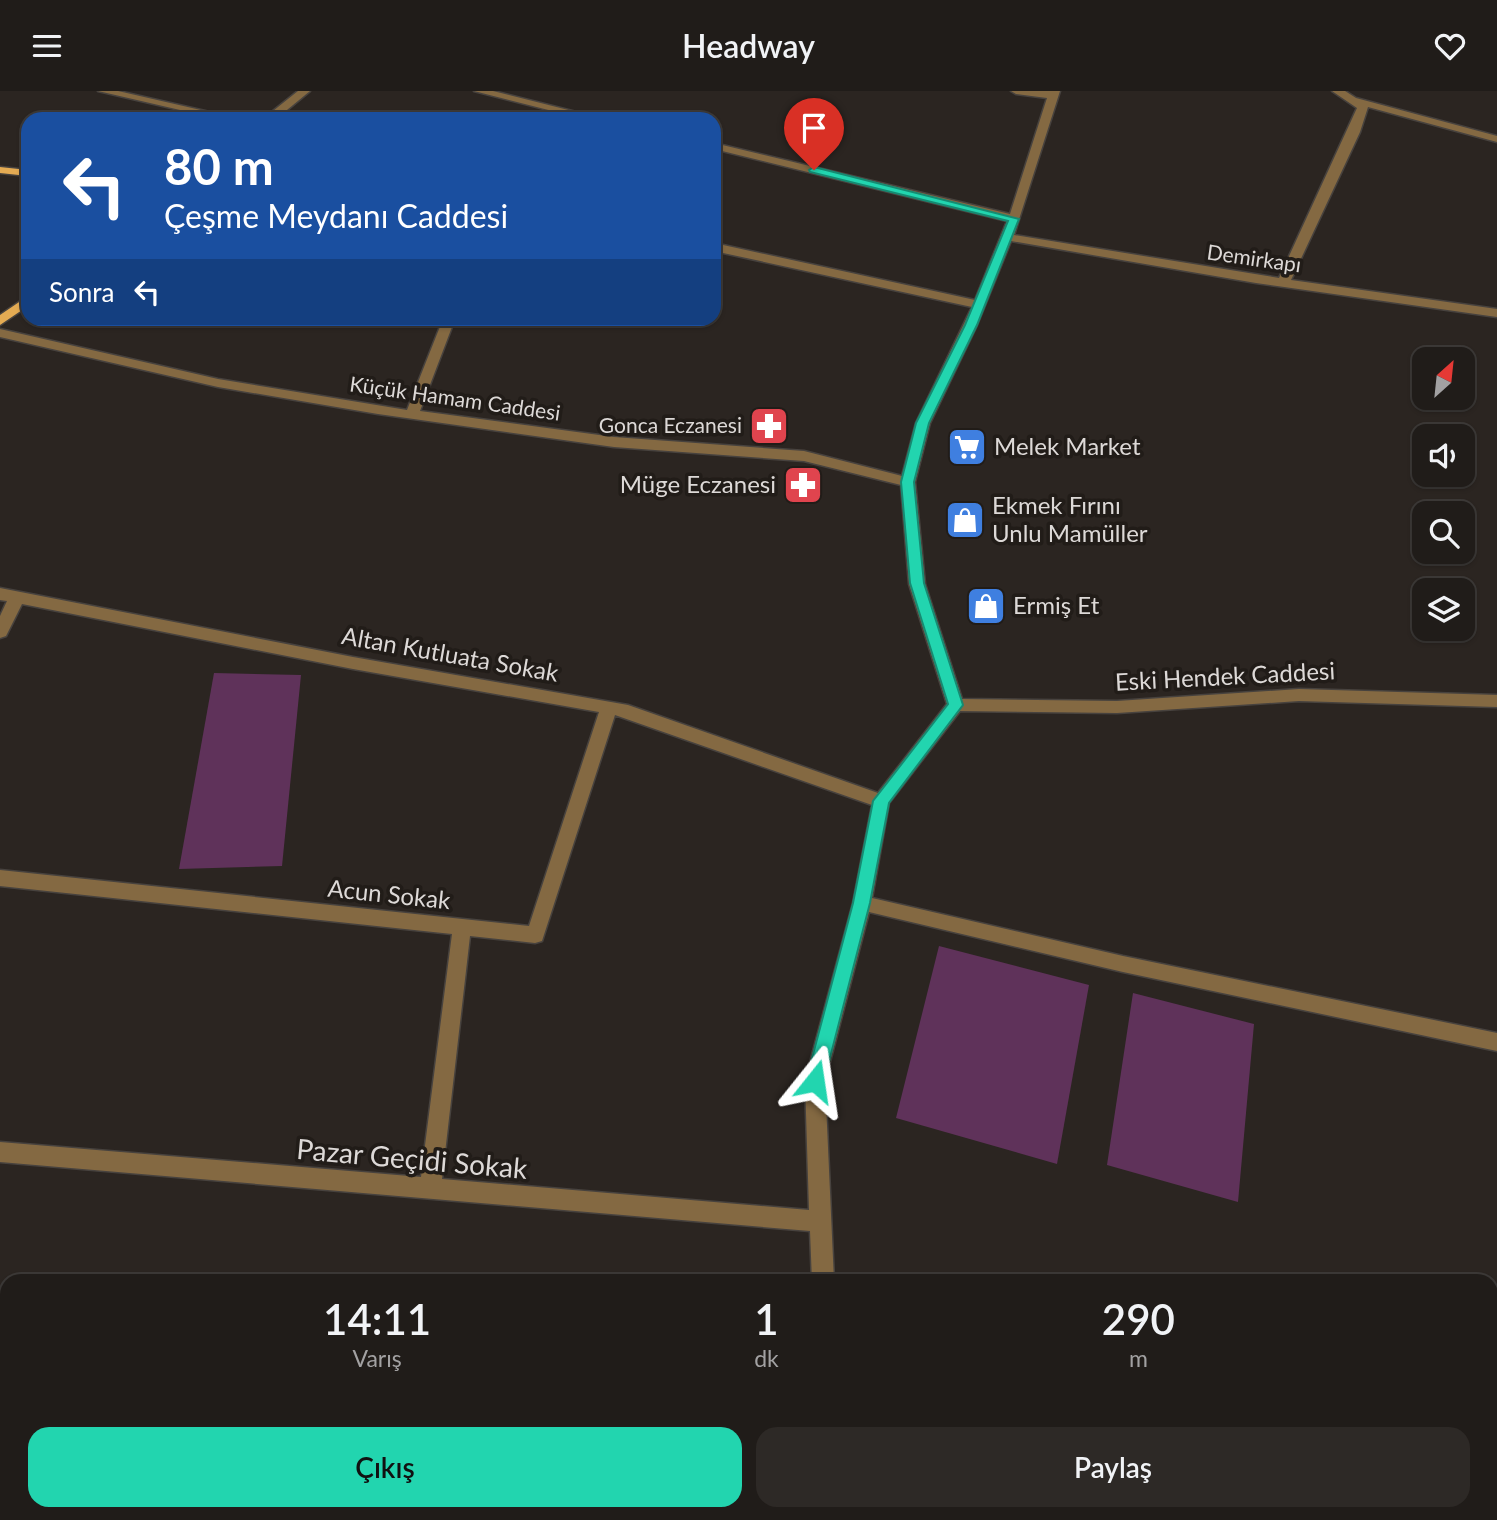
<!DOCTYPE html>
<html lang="tr">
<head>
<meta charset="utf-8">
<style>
  body { margin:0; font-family:Lato,sans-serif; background:#2d2926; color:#f1f3f6; height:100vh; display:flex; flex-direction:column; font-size:26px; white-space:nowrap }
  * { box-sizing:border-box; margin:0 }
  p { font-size:23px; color:#a2a1a2 }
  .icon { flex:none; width:38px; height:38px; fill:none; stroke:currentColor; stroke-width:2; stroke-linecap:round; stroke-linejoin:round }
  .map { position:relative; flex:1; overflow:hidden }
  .drawer { position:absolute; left:0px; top:1183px; width:1498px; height:247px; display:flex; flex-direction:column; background:#201c19; border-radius:21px 21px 0 0; box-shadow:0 2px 5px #0004,0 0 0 2px #3d3a38 }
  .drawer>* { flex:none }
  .guide { position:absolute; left:21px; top:21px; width:700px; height:214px; border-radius:21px; box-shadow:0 2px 5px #0004,0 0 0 2px #3d3a38; background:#1a4fa0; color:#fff; overflow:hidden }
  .needle { width:46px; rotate:27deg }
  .controls { position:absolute; left:1412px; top:256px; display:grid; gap:14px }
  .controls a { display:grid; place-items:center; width:63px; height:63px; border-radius:14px; background:#201c19; box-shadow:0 2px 5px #0004,0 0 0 2px #3d3a38; font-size:35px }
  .pin { position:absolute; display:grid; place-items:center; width:60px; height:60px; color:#fff; margin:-72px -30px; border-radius:50% 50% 50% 0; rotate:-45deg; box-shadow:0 0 7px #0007 }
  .pin .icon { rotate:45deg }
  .me { position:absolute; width:77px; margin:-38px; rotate:15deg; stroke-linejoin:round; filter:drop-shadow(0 0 5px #0008) }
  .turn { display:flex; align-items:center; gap:24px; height:147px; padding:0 28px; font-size:32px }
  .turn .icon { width:91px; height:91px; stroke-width:2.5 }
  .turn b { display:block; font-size:49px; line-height:60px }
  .then { display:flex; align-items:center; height:66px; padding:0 28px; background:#0003; gap:14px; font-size:26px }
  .eta { display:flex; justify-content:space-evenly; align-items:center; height:119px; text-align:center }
  .eta b { font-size:42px; font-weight:600; line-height:49px }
  .primary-button { display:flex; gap:14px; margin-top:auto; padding:14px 28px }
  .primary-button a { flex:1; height:80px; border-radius:21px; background:#22d5af; color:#111; font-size:28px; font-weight:600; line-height:80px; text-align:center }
  .primary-button a+a { background:#2d2926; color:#f1f3f6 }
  header { display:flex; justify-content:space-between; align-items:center; height:91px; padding:0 28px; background:#201c19; font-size:32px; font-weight:600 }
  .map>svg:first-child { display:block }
  .building { fill:#5f325a }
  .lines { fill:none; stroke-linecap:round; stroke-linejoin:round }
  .minor-casing { stroke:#47423e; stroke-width:3 }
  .major-casing { stroke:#47423e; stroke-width:3 }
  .minor { fill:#846942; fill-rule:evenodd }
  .major { fill:#e4ab53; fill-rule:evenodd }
  .route { fill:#22d5af; stroke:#168a72; stroke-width:2 }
  .labels { text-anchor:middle; stroke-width:7; stroke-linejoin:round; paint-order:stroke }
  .far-street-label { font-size:21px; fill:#ddd9d7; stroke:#211c18 }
  .far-poi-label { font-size:21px; fill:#ddd9d7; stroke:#211c18; text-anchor:end }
  .poi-label { font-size:24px; fill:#ddd9d7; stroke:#211c18; text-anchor:start }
  .street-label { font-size:24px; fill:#ddd9d7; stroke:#211c18 }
  .near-street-label { font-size:28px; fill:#ddd9d7; stroke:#211c18 }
</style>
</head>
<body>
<header><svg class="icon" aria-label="menu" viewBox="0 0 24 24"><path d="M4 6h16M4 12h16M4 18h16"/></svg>Headway<svg class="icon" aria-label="heart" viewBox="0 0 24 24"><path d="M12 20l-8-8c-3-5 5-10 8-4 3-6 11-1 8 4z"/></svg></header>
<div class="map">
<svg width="1497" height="1429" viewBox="0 0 1497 1429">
  <rect width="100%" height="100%" fill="#2b2521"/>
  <g class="building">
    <polygon points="214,582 301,584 282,775 179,778"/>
    <polygon points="939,855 1089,894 1057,1073 896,1027"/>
    <polygon points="1133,902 1254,933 1238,1111 1107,1074"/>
  </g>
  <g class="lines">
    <g class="minor-casing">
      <g id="minor">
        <polygon points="98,0 118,0 240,28 219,28"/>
        <polygon points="298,0 310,0 276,28 263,28"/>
        <polygon points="474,0 493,0 604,28 584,28"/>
        <path d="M 1011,0 L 1060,0 L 1014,144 L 1279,187 L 1357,17 L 1332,0 L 1345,0 L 1356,7 L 1497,45 L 1497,51 L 1368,16 L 1360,41 L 1291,189 L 1497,218 L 1497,226 L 1256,192 L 1011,150 L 977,234 L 930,332 L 915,391 L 925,493 L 962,608 L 1117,610 L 1299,598 L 1497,604 L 1497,616 L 1299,610 L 1117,622 L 960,620 L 889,712 L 872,807 L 1123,865 L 1497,942 L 1497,960 L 1123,881 L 869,821 L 825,990 L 834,1190 L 812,1190 L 810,1140 L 0,1071 L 0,1051 L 421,1086 L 452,843 L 0,795 L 0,779 L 529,835 L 599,621 L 353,578 L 22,513 L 6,545 L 0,547 L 0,525 L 7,510 L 0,509 L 0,497 L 353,566 L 628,614 L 878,702 L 947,613 L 909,493 L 901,394 L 804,370 L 614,356 L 378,323 L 218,296 L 0,246 L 0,238 L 218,288 L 407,319 L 443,228 L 455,228 L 420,320 L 614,346 L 804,360 L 902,385 L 916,332 L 972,216 L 714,160 L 714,152 L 975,209 L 1007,130 L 714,58 L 714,52 L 1010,123 L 1047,7 L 1016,3 ZM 615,624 L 872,714 L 853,812 L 805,990 L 809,1119 L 442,1088 L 470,845 L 535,852 L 542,850 Z"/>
        <rect x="812" y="1423" width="24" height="6"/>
      </g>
    </g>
    <g class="major-casing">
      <g id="major">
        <polygon points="0,76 28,79 28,85 0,82"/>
        <polygon points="28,205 28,215 0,234 0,224"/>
        <rect x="0" y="1357" width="7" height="24"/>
        <polygon points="509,1423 591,1423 593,1429 511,1429"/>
      </g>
    </g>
    <use href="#minor" class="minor"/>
    <use href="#major" class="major"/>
  </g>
  <polygon class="route" points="814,76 1019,128 977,234 929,332 914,391 924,492 963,614 889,712 870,812 824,990 821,996 815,998 808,996 806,990 853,812 873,710 948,613 910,492 901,391 916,332 965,234 1008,130 810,81 809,79"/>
  <defs>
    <g id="pharmacy-square" transform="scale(2.0125)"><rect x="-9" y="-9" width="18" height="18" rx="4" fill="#e0444e" stroke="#211c18"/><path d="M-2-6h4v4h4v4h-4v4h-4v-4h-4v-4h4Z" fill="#fff"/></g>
    <g id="supermarket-square" transform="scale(2.0125)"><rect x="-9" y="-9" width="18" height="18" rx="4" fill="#3f7fe0" stroke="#211c18"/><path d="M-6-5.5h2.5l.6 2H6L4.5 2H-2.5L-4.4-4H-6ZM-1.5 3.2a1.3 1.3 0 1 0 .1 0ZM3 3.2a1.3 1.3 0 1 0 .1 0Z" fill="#fff"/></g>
    <g id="shop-square" transform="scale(2.0125)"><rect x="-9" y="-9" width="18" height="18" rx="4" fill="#3f7fe0" stroke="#211c18"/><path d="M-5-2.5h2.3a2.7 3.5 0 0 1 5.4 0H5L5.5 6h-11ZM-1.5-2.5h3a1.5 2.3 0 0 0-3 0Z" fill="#fff"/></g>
  </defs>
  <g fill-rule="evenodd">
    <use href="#pharmacy-square" x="769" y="335"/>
    <use href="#supermarket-square" x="967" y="356"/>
    <use href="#pharmacy-square" x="803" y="394"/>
    <use href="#shop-square" x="965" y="429"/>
    <use href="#shop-square" x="986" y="515"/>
  </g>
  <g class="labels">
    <g class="far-street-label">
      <text transform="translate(1254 168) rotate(8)" y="7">Demirkapı</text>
      <text transform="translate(455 308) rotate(8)" y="7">Küçük Hamam Caddesi</text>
    </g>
    <g class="far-poi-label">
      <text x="742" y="342">Gonca Eczanesi</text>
    </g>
    <g class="poi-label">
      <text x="994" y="364">Melek Market</text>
      <text x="776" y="402" text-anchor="end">Müge Eczanesi</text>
      <text x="992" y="423">Ekmek Fırını<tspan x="992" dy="28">Unlu Mamüller</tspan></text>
      <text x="1013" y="523">Ermiş Et</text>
    </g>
    <g class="street-label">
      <text transform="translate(450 564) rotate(10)" y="8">Altan Kutluata Sokak</text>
      <text transform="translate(1225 586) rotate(-3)" y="8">Eski Hendek Caddesi</text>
      <text transform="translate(389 804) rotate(6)" y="8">Acun Sokak</text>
    </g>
    <g class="near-street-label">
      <text transform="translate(412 1068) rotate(5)" y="10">Pazar Geçidi Sokak</text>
    </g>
  </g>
</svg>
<div class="controls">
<a><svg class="needle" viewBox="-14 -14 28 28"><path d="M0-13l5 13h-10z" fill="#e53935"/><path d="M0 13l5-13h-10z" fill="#a2a1a2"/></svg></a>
<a><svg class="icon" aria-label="sound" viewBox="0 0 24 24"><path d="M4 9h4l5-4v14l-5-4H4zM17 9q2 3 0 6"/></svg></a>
<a><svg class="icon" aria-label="search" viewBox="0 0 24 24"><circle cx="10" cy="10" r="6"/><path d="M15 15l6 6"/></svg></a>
<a><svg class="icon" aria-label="layers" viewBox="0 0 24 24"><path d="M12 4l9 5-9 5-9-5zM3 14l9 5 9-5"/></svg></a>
</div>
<div class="pin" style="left:814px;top:79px;background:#d93025"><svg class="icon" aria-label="arrive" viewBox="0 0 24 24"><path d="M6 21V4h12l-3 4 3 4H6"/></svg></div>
<svg class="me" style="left:815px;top:990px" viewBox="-20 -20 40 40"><path d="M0-17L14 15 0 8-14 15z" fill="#22d5af" stroke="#fff" stroke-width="4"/></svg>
<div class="guide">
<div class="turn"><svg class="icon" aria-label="left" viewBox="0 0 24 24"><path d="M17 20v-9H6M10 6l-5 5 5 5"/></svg><div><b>80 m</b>Çeşme Meydanı Caddesi</div></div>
<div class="then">Sonra<svg class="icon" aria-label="left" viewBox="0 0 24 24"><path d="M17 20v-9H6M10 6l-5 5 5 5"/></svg></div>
</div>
<section class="drawer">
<div class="eta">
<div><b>14:11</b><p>Varış</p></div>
<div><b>1</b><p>dk</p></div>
<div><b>290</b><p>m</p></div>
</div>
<div class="primary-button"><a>Çıkış</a><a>Paylaş</a></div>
</section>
</div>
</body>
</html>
